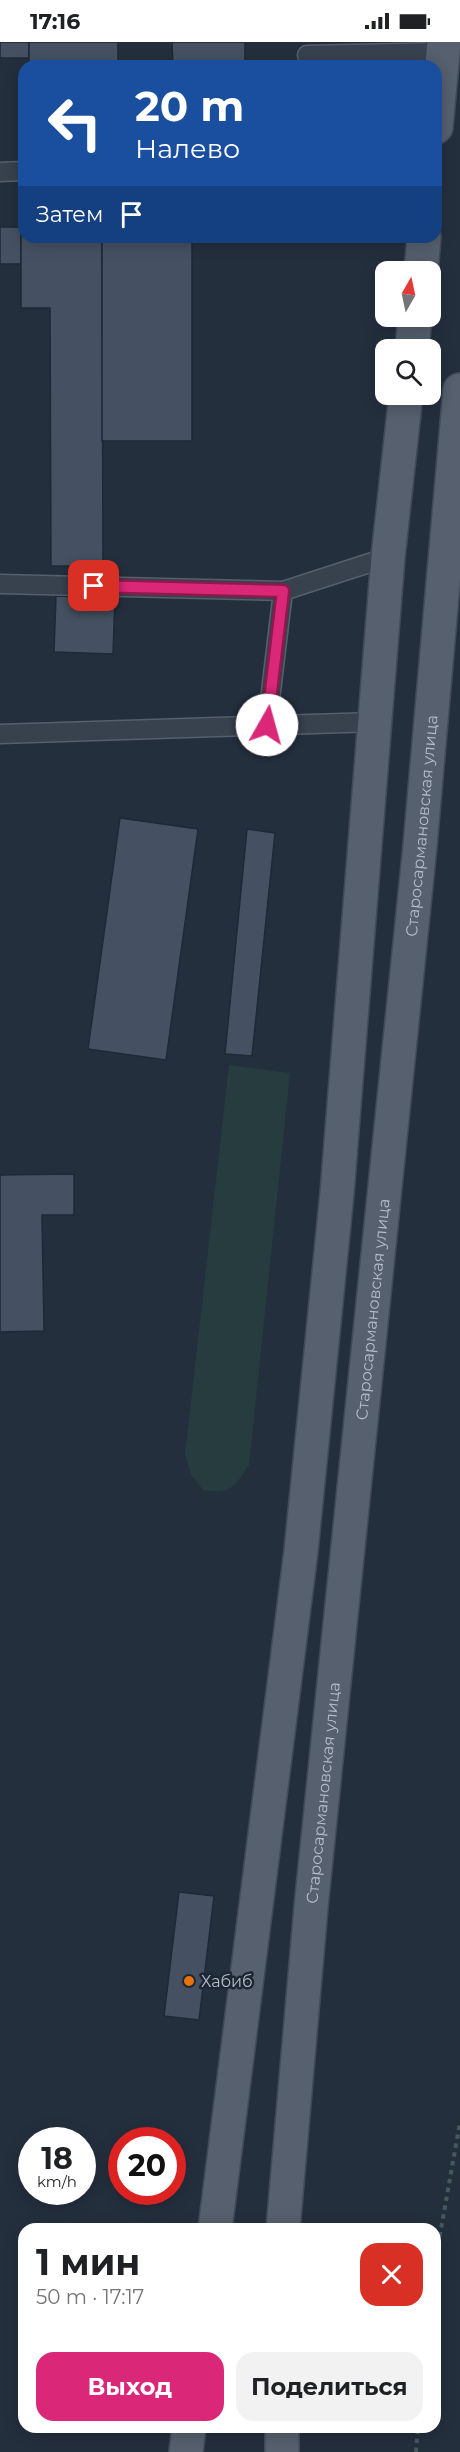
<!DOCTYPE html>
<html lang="ru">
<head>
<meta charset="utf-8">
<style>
  body { margin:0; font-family:Montserrat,sans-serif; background:#f2f2f2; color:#202124; height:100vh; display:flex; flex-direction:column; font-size:22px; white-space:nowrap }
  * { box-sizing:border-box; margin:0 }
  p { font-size:20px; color:#757577 }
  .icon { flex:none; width:33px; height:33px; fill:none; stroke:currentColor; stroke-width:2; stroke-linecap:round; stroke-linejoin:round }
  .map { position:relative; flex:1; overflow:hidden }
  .details { position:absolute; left:18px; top:2181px; width:423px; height:210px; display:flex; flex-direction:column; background:#fff; border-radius:18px; box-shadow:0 3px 15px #0003 }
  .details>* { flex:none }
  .banner { position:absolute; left:18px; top:18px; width:424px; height:183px; border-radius:18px; box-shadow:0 3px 15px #0003; background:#1a4fa0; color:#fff; overflow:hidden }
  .needle { width:39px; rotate:9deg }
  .tools { position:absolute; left:375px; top:219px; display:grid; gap:12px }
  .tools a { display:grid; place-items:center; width:66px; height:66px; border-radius:12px; background:#fff; box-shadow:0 3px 15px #0003; font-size:30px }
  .speed { position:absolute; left:18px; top:2085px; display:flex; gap:12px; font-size:30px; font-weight:700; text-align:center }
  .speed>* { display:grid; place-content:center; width:78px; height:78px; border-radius:50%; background:#fff; box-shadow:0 3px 15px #0003; line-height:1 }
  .speed small { font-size:15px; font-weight:400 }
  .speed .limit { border:9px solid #d22; background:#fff; color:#111 }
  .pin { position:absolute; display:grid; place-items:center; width:51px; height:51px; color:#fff; margin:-26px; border-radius:12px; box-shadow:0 3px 9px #0006 }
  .me { position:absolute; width:66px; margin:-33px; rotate:7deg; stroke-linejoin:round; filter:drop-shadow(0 0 4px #0008) }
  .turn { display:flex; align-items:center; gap:21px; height:126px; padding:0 18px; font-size:27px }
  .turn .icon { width:78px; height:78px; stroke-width:2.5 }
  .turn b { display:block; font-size:42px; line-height:51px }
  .then { display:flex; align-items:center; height:57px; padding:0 18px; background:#0003; gap:12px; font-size:22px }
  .round { display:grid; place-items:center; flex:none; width:63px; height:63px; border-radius:18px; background:#f2f2f2 }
  .headline { display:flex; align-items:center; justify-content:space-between; height:102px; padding:0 18px }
  h1 { font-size:36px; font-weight:700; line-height:45px }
  .primary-button { display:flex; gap:12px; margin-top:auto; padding:12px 18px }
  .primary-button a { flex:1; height:69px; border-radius:18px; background:#db2777; color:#fff; font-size:24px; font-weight:700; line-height:69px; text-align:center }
  .primary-button a+a { background:#f2f2f2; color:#202124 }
  .status { display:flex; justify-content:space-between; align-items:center; height:42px; padding:0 30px; background:#fff; direction:ltr }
  .status svg { height:16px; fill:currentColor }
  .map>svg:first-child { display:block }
  .green { fill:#263c3f }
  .building { fill:#455162; stroke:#1f2835; stroke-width:1.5 }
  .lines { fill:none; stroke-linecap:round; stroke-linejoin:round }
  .lane-casing { stroke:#565f6c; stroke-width:21 }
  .primary-casing { stroke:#414a57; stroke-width:36 }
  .path { stroke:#44595c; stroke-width:4; stroke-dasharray:4.5 4.5; stroke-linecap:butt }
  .lane { stroke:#38414e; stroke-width:18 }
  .primary { stroke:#56606e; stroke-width:33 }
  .route-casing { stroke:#8e194d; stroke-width:15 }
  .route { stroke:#db2777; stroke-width:10 }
  .food-dot { fill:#e8710a; stroke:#1d2633; stroke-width:2 }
  .labels { text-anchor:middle; stroke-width:5; stroke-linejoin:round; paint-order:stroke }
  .street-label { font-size:16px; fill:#b4bcc9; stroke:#1d2633 }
  .poi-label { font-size:16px; fill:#b4bcc9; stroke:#1d2633; text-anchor:start }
</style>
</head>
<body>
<div class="status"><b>17:16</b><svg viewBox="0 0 49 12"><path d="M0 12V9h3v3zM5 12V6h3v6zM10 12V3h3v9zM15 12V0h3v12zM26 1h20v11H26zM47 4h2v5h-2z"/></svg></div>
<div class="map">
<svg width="460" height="2410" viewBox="0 0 460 2410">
  <rect width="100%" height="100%" fill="#242f3e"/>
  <path class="green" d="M 229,1023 L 290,1031 L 249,1423 C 234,1446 231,1452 203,1448 L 191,1433 L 185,1413 Z"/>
  <g class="building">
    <rect x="0" y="0" width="29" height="16"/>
    <rect x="29" y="0" width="89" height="24"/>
    <polygon points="172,0 245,0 245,24 173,24"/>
    <rect x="0" y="185" width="21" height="37"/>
    <polygon points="21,185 24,185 24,195 102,195 103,524 51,524 50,266 21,266"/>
    <rect x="102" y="195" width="90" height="204"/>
    <polygon points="56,554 115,556 113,612 54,610"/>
    <polygon points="120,776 198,787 166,1018 88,1007"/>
    <polygon points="247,787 275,791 252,1014 225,1012"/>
    <polygon points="74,1132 74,1173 42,1173 44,1289 0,1290 0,1133"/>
    <polygon points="179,1850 214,1854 199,1978 164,1974"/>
  </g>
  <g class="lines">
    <g class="lane-casing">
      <g id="lane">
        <polyline points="307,13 443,10"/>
        <polyline points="0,130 24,129"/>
        <polyline points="0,542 283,549 388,515"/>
        <polyline points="267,683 283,549"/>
        <polyline points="0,692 375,680"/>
      </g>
    </g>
    <g class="primary-casing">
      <g id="primary">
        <polyline points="436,85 444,0"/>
        <polyline points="421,230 424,195"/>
        <polyline points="412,308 415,274"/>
        <polyline points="215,2187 301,1509 337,1151 388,515 406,352"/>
        <path id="s1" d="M 283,2187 L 311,1865 L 420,804 L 460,348"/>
        <polyline points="186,2410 189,2385"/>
        <polyline points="282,2410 282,2385"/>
      </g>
    </g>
    <g class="path">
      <polyline points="435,2221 460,2080"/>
      <polyline points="416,2410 418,2385"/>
    </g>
    <use href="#lane" class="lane"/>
    <use href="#primary" class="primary"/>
  </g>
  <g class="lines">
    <g class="route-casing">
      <polyline id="route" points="94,544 283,549 267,683"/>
    </g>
    <use href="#route" class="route"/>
  </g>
  <circle class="food-dot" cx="189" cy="1939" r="6"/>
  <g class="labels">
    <g class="street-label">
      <text dy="6" stroke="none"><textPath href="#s1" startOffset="1410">Старосармановская улица</textPath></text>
      <text dy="6" stroke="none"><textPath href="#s1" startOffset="924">Старосармановская улица</textPath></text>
      <text dy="6" stroke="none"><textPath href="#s1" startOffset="438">Старосармановская улица</textPath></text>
    </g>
    <g class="poi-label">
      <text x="201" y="1945">Хабиб</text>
    </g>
  </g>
</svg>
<div class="tools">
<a><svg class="needle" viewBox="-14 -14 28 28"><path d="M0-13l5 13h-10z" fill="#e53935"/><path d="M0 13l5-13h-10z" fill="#757577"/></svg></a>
<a><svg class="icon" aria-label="search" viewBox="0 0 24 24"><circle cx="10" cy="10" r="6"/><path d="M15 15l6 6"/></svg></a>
</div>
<div class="speed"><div>18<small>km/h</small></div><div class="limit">20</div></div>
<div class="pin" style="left:94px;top:544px;background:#d93025"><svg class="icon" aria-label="arrive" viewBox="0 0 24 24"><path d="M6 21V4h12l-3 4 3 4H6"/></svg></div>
<svg class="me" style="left:267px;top:683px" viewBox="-20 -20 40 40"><circle r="19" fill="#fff"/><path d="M0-13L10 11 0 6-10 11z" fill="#db2777"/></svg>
<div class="banner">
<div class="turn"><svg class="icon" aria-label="left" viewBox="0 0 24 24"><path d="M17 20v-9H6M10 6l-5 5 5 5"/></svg><div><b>20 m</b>Налево</div></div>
<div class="then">Затем<svg class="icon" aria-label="arrive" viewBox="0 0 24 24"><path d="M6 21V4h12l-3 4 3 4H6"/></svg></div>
</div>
<section class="details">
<div class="headline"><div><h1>1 мин</h1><p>50 m · 17:17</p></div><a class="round" style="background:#d93025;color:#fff"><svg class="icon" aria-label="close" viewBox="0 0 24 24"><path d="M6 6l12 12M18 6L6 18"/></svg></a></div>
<div class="primary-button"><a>Выход</a><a>Поделиться</a></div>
</section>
</div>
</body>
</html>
